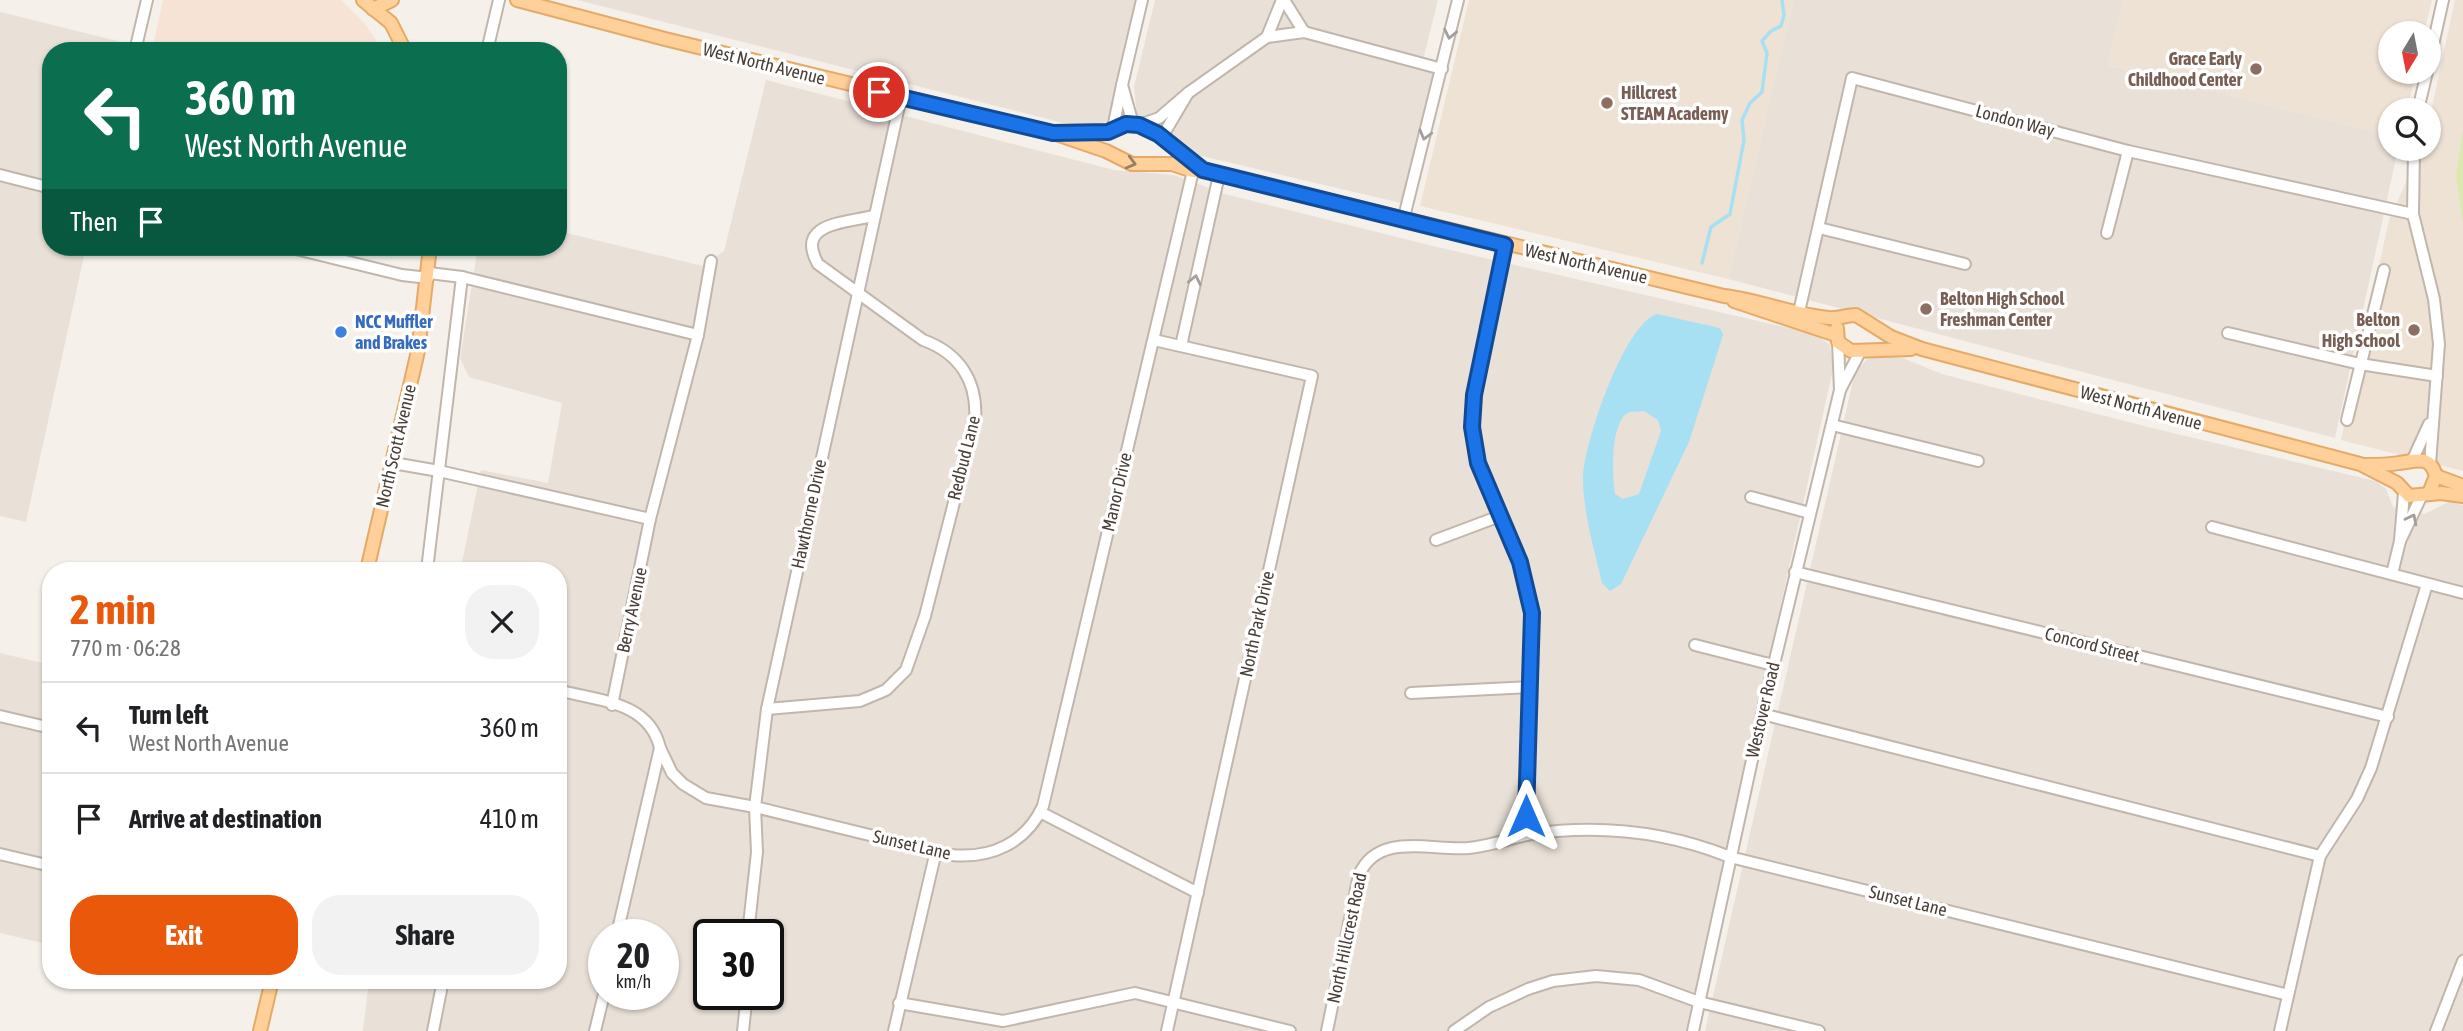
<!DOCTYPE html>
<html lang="en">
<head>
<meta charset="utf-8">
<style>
  body { margin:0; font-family:"Asap Condensed",sans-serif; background:#f2f2f2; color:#202124; height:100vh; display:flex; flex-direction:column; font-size:26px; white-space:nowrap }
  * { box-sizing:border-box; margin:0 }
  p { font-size:23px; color:#757577 }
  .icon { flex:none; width:38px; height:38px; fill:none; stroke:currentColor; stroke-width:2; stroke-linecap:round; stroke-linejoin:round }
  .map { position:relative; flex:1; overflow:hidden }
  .side { position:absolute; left:42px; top:562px; width:525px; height:427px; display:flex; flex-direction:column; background:#fff; border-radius:28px; box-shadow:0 2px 5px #0004 }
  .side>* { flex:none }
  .top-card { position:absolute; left:42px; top:42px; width:525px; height:214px; border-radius:28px; box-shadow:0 2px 5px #0004; background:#0b6e4f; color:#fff; overflow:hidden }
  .needle { width:46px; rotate:190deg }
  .tools { position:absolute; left:2378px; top:21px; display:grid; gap:14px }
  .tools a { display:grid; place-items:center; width:63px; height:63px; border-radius:50%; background:#fff; box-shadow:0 2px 5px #0004; font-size:35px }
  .speed { position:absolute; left:588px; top:919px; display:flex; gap:14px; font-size:35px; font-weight:700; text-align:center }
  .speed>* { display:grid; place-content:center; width:91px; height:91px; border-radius:50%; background:#fff; box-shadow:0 2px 5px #0004; line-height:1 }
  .speed small { font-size:18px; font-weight:400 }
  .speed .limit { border:4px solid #111; border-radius:10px; background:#fff; color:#111 }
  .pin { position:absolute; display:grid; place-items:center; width:60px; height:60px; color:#fff; margin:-30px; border:4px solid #fff; border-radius:50%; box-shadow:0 2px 7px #0007 }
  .me { position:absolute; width:77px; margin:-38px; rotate:0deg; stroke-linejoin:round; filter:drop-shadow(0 0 5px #0008) }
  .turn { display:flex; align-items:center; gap:24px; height:147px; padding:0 28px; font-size:32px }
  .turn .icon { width:91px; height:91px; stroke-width:2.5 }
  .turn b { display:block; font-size:49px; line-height:60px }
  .then { display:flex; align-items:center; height:66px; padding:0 28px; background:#0003; gap:14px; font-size:26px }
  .round { display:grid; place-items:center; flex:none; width:74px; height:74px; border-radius:28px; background:#f2f2f2 }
  .summary { display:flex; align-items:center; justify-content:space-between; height:119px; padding:0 28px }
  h1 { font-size:42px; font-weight:700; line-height:52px; color:#ea580c }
  .cta { display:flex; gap:14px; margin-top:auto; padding:14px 28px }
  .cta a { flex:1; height:80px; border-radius:28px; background:#ea580c; color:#fff; font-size:28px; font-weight:700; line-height:80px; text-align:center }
  .cta a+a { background:#f2f2f2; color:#202124 }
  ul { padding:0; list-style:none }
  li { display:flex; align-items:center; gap:21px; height:91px; padding:0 28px; border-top:2px solid #e0e0e0 }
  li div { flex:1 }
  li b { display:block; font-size:26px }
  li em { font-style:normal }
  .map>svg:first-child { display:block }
  .residential { fill:#e9e1d8; fill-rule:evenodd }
  .commercial { fill:#f6e3d5 }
  .education { fill:#eee2d4 }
  .green { fill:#dae9b2 }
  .water { fill:#a6e0f2; fill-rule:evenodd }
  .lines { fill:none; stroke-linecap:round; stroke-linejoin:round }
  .stream { stroke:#a6e0f2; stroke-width:3.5 }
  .minor-casing { stroke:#c1b6ac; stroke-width:14 }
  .major-casing { stroke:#e5aa67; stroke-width:16 }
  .minor { stroke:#fff; stroke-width:10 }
  .major { stroke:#ffd099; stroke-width:12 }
  .oneway { stroke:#a49f9c }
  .oneway2 { stroke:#9b8064 }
  .route-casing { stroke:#114b97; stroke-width:18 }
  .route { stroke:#1a73e8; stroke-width:12 }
  .education-dot { fill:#8d6e63; stroke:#fff; stroke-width:2.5 }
  .shop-dot { fill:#3f7fe0; stroke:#fff; stroke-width:2.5 }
  .labels { text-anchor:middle; stroke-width:7; stroke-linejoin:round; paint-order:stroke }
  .education-label { font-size:18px; font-weight:bold; fill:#785e54; stroke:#fff; text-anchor:end }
  .street-label { font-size:18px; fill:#493f38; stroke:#fff }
  .shop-label { font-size:18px; font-weight:bold; fill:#366cbe; stroke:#fff; text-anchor:start }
</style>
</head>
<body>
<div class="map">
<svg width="2463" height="1031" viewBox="0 0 2463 1031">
  <rect width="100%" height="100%" fill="#f5f0ea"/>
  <g class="residential">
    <polygon points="577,0 1137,0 1107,122 1079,127"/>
    <polygon points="1155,0 1438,0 1424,56 1433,77 1401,203 1193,154 1137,116 1134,87"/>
    <polygon points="1793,0 2123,0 2108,65 2390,135 2390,149 2398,149 2335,438 1728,279"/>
    <polygon points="0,12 130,44 129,51 51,51 51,247 86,247 26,522 0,516"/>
    <path d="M 766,80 L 1114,170 L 1174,175 L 1225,194 L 1433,246 L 1815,334 L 1830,345 L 1833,369 L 1686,1031 L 363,1031 L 369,980 L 558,980 L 558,570 L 433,570 L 434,562 L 461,567 L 481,470 L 548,483 L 562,403 L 469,377 L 460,358 L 478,247 L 558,247 L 558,231 L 703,266 L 724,251 ZM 604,934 L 663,934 L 663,994 L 604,994 ZM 709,934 L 768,934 L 768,994 L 709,994 Z"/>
    <polygon points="1872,354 1903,358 1942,374 2156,429 2375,481 2386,489 2393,507 2425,514 2450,501 2463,505 2463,1031 1705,1031 1855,372"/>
    <polygon points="0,653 51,665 51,945 0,933"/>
  </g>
  <polygon class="commercial" points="163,0 341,0 365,24 383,51 152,51"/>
  <g class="education">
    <polygon points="1469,0 1793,0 1728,279 1420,206"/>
    <polygon points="2123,0 2432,0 2424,33 2390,33 2390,72 2416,72 2407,110 2390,110 2390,135 2108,65"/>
    <polygon points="2455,0 2463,0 2463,471 2341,440 2389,220 2421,149 2429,149 2429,121"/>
  </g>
  <polygon class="green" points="2463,131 2463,222 2456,176"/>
  <path class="water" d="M 1657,314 L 1720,328 L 1723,335 L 1689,442 L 1621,584 L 1610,591 L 1602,583 C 1594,548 1583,513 1583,477 C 1584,443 1624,324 1657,314 ZM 1644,411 L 1658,420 L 1661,431 L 1639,494 L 1623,499 L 1615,494 C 1612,474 1611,433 1623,417 C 1628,410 1636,412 1644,411 Z"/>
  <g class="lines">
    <polyline class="stream" points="1702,263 1711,227 1730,214 1744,140 1742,120 1750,103 1762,92 1767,53 1762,41 1771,31 1781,26 1784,15 1782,0"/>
    <g class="minor-casing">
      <g id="minor">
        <polyline points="1284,0 1304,32"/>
        <polyline points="1267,37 1282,0"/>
        <polyline points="135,51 147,0"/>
        <polyline points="487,51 499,0"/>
        <polyline points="2429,63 2443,0"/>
        <polyline points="1122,85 1142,0"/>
        <polyline points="1188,93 1267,37 1304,32 1442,69"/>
        <polyline points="2418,110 2427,72"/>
        <polyline points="1139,125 1159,118 1188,93 1162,137"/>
        <polyline points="1113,128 1122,85 1133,124"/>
        <polyline points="2414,149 2413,214 2434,299 2439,344 2430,464"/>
        <polyline points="0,175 51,188"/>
        <polyline points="1403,221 1458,0"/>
        <polyline points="1819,228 1965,264"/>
        <polyline points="2107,233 2128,151"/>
        <polyline points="1505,245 1474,395 1472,427 1478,462 1520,562 1532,613 1527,835"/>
        <polyline points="288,247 402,275 428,278"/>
        <polyline points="429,273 462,277 698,335"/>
        <polyline points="1799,312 1852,78 2128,151 2413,214"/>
        <polyline points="2228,333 2360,364 2437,376"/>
        <polyline points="1154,340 1312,376 1167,1031"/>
        <polyline points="1838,342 1840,390"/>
        <polyline points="1181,346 1219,175"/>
        <polyline points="2347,420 2384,270"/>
        <polyline points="1832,425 1978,461"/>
        <polyline points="2413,459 2429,424"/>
        <polyline points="393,463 439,471 650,519"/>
        <polyline points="2404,493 2400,541 2421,497"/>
        <polyline points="1751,497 1810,513"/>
        <polyline points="2212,527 2463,593"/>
        <polyline points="1436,540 1500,516"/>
        <polyline points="427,570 462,277"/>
        <polyline points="1795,572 2388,717"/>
        <polyline points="2392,574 2400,541"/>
        <polyline points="1695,645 1773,665"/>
        <path d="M 558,690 C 598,701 649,701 660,748 L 617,934"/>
        <polyline points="1411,693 1529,687"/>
        <polyline points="612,705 650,519 698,335 711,261"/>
        <path d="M 767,709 L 860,701 L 886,690 L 906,670 L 925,616 L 975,420 C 978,381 959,353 923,340 L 818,264 C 795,223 844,223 873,216"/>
        <polyline points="1762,714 2320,856"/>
        <polyline points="0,716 51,728"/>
        <path d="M 660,748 L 672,773 L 683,784 L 706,798 L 755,807 L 951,855 C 991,859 1026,843 1043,806 L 1193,171"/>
        <polyline points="1040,812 1198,893"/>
        <polyline points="0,854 51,866"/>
        <polyline points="748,934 757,852 755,807 767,709 901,97"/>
        <polyline points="899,1003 1003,1021 1135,993 1290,1031"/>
        <polyline points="433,1031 443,980"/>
        <polyline points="595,1031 604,994"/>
        <polyline points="743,1031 747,994"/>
        <polyline points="894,1031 936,851"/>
        <path d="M 1327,1031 L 1359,875 C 1378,831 1431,851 1469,848 C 1491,846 1510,838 1531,834 C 1601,824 1665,831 1730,857 L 2288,995"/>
        <polyline points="1454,1031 1489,1007 1528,989 1553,981 1596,976 1639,980 1699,1002 1819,1031"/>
        <polyline points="1693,1031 1762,714 1840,390 1861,350"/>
        <polyline points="2280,1031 2320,856 2357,799 2371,768 2427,584"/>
        <polyline points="2436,1031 2463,961"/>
      </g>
    </g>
    <g class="major-casing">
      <g id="major">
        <polyline points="363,0 391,23 405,51"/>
        <path d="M 517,0 L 665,39 L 1053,133 L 1106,151 L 1132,164 L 1172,164 L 1193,171 L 1203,170 L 1724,296 C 1760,300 1793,315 1829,318 C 1838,319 1847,315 1856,315 L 1891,337 L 1922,349 L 2360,464 L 2397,483 L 2409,496 L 2441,493 L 2463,496"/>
        <polyline points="373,9 392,0"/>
        <polyline points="1064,133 1108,132 1126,124 1139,125 1158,133 1203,170"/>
        <polyline points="1734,301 1836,335"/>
        <polyline points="1837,328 1838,342 1851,351 1911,349"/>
        <path d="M 2364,465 C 2376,465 2388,465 2399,463 C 2416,461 2430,454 2436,476 L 2429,493"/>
        <polyline points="2436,476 2463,486"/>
        <polyline points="367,570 418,351 430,247"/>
        <polyline points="260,1031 272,980"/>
      </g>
    </g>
    <use href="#minor" class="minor"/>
    <use href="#major" class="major"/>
  </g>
  <defs><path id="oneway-chevron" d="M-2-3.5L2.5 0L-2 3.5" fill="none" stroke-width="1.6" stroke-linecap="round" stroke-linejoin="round" transform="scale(1.75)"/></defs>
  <g class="oneway">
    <use href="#oneway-chevron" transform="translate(1450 34) rotate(102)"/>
    <use href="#oneway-chevron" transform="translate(1425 135) rotate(105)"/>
    <use href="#oneway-chevron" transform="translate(1195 280) rotate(-78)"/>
    <use href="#oneway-chevron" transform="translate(2412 519) rotate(-63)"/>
  </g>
  <use class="oneway2" href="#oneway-chevron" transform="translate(1131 163) rotate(15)"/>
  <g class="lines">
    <g class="route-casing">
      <polyline id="route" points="879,92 1053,133 1108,132 1126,124 1139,125 1158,134 1203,170 1505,245 1474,395 1472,427 1478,463 1520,562 1532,613 1526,816"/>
    </g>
    <use href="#route" class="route"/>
  </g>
  <g class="education-dot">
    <circle cx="2256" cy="69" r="7"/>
    <circle cx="1607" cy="103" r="7"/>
    <circle cx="1926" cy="309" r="7"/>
    <circle cx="2414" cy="330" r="7"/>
  </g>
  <circle class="shop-dot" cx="341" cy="332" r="7"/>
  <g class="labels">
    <g class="education-label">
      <text x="2242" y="65">Grace Early<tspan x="2242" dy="21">Childhood Center</tspan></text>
      <text x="1621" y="99" text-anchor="start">Hillcrest<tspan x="1621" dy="21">STEAM Academy</tspan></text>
      <text x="1940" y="305" text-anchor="start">Belton High School<tspan x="1940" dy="21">Freshman Center</tspan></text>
      <text x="2400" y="326">Belton<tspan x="2400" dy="21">High School</tspan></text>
    </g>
    <g class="street-label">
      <text transform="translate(764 64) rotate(14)" y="6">West North Avenue</text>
      <text transform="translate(2015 121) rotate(15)" y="6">London Way</text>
      <text transform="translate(1586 264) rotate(13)" y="6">West North Avenue</text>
      <text transform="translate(2141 408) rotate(15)" y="6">West North Avenue</text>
      <text transform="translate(396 446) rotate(-77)" y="6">North Scott Avenue</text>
      <text transform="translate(964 458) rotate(-76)" y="6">Redbud Lane</text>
      <text transform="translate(1117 492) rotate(-77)" y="6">Manor Drive</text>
      <text transform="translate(809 514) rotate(-78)" y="6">Hawthorne Drive</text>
      <text transform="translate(632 610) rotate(-78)" y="6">Berry Avenue</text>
      <text transform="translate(1257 624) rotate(-78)" y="6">North Park Drive</text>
      <text transform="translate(2092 645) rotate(14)" y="6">Concord Street</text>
      <text transform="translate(1763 710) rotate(-77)" y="6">Westover Road</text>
      <text transform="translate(912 845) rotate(13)" y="6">Sunset Lane</text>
      <text transform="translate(1908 901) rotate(14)" y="6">Sunset Lane</text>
      <text transform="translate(1347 938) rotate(-78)" y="6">North Hillcrest Road</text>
    </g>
    <g class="shop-label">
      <text x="355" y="328">NCC Muffler<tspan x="355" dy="21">and Brakes</tspan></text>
    </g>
  </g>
</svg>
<div class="tools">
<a><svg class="needle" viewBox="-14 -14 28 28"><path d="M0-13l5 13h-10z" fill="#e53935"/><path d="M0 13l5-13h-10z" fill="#757577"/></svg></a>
<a><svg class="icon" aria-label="search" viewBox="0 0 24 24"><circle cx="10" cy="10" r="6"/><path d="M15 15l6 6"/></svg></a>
</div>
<div class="speed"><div>20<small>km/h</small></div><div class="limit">30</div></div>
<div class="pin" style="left:879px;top:92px;background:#d93025"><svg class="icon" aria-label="arrive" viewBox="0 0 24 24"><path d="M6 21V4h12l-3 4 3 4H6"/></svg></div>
<svg class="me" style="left:1526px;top:816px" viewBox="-20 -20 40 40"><path d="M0-17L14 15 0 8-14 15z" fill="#1a73e8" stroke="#fff" stroke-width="4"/></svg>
<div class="top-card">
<div class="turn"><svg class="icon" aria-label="left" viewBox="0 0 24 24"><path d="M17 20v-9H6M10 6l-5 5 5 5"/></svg><div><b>360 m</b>West North Avenue</div></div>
<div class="then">Then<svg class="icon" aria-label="arrive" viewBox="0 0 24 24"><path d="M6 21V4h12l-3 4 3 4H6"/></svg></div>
</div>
<section class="side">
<div class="summary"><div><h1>2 min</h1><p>770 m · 06:28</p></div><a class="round"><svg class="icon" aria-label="close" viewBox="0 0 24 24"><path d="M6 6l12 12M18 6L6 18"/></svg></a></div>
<ul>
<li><svg class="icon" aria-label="left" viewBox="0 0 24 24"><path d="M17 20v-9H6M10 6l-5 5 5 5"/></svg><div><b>Turn left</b><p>West North Avenue</p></div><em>360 m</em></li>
<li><svg class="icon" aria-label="arrive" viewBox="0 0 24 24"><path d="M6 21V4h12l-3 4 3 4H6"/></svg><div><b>Arrive at destination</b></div><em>410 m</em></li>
</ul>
<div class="cta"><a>Exit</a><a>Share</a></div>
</section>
</div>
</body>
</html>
